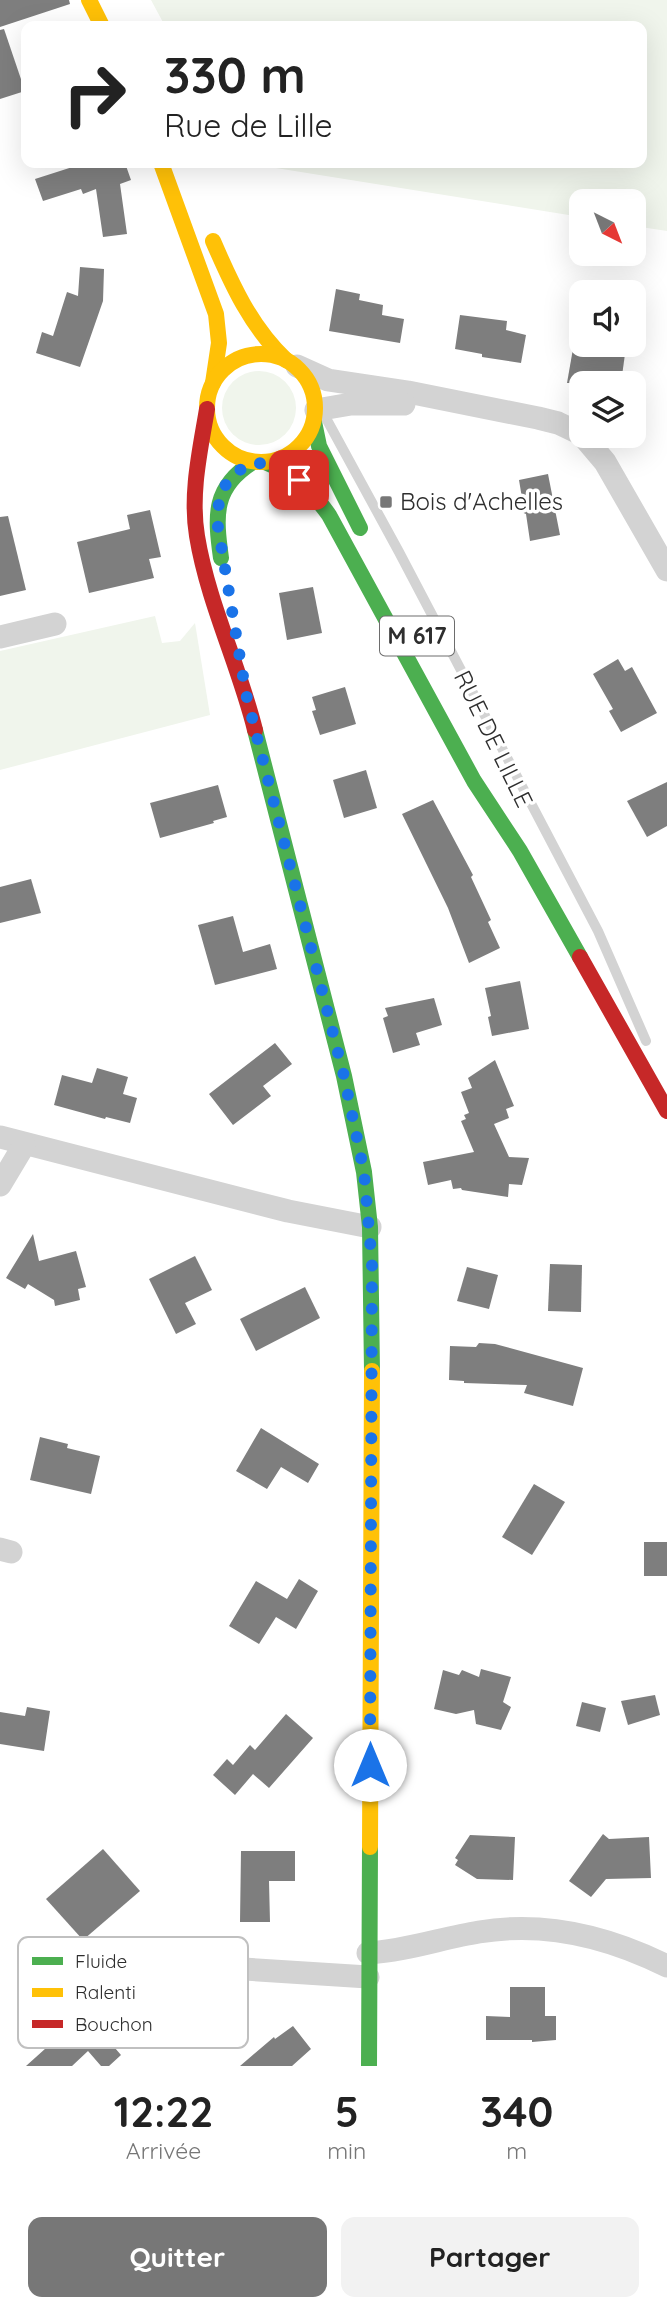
<!DOCTYPE html>
<html lang="fr">
<head>
<meta charset="utf-8">
<style>
  body { margin:0; font-family:Quicksand,sans-serif; background:#f2f2f2; color:#222; height:100vh; display:flex; flex-direction:column; font-size:26px; white-space:nowrap }
  * { box-sizing:border-box; margin:0 }
  p { font-size:23px; color:#767676 }
  .icon { flex:none; width:38px; height:38px; fill:none; stroke:currentColor; stroke-width:2; stroke-linecap:round; stroke-linejoin:round }
  .map { position:relative; height:2066px; overflow:hidden }
  .side { display:flex; flex-direction:column; background:#fff; flex:1 }
  .side>* { flex:none }
  .banner { position:absolute; left:21px; top:21px; width:626px; height:147px; border-radius:14px; box-shadow:0 7px 28px #0002; background:#fff; color:#222; overflow:hidden }
  .needle { width:46px; rotate:138deg }
  .buttons { position:absolute; left:569px; top:189px; display:grid; gap:14px }
  .buttons a { display:grid; place-items:center; width:77px; height:77px; border-radius:14px; background:#fff; box-shadow:0 7px 28px #0002; font-size:35px }
  .pin { position:absolute; display:grid; place-items:center; width:60px; height:60px; color:#fff; margin:-30px; border-radius:14px; box-shadow:0 4px 10px #0006 }
  .me { position:absolute; width:77px; margin:-38px; rotate:0deg; stroke-linejoin:round; filter:drop-shadow(0 0 5px #0008) }
  .turn { display:flex; align-items:center; gap:24px; height:147px; padding:0 28px; font-size:32px }
  .turn .icon { width:91px; height:91px; stroke-width:2.5 }
  .turn b { display:block; font-size:49px; line-height:60px }
  .eta { display:flex; justify-content:space-evenly; align-items:center; height:119px; text-align:center }
  .eta b { font-size:42px; font-weight:700; line-height:49px }
  .primary-button { display:flex; gap:14px; margin-top:auto; padding:14px 28px }
  .primary-button a { flex:1; height:80px; border-radius:14px; background:#777; color:#fff; font-size:28px; font-weight:700; line-height:80px; text-align:center }
  .primary-button a+a { background:#f2f2f2; color:#222 }
  .map>svg:first-child { display:block }
  .green { fill:#f0f5ec }
  .building { fill:#7e7e7e }
  .lines { fill:none; stroke-linecap:round; stroke-linejoin:round }
  .lane { stroke:#d3d3d3; stroke-width:10 }
  .street { stroke:#d3d3d3; stroke-width:23 }
  .fast { stroke:#4caf50; stroke-width:16 }
  .slow { stroke:#ffc107; stroke-width:16 }
  .jam { stroke:#c62828; stroke-width:16 }
  .route { stroke:#1a73e8; stroke-width:12; stroke-dasharray:0 21.6 }
  .poi-dot { fill:#777; stroke:#fff; stroke-width:2.5 }
  .labels { text-anchor:middle; stroke-width:7; stroke-linejoin:round; paint-order:stroke }
  .shield { fill:#fff; stroke:#6d6d6d; stroke-width:2 }
  .shield-label { font-size:23px; font-weight:bold; fill:#2e2e2e }
  .poi-label { font-size:24px; fill:#2e2e2e; stroke:#fff; text-anchor:start }
  .street-label { font-size:24px; fill:#2e2e2e; stroke:#fff }
  .key { fill:#fff; stroke:#c0c0c0; stroke-width:2 }
  .key-label { font-size:19px; fill:#2e2e2e }
</style>
</head>
<body>
<div class="map">
<svg width="667" height="2066" viewBox="0 0 667 2066">
  <rect width="100%" height="100%" fill="#fff"/>
  <g class="green">
    <polygon points="151,0 667,0 667,231 634,226 634,201 581,201 581,217 244,163 642,163 642,26 165,26"/>
    <circle cx="259" cy="408" r="37"/>
    <polygon points="155,616 162,643 180,641 195,623 210,715 0,770 0,651"/>
  </g>
  <g class="building">
    <polygon points="0,0 69,0 70,4 0,27"/>
    <polygon points="4,29 25,91 0,99 0,30"/>
    <polygon points="85,163 125,163 131,180 120,184 127,234 103,237 96,189 83,194 81,189 43,201 35,179"/>
    <polygon points="80,267 104,269 103,301 80,367 36,353 42,332 53,336 67,292 78,296"/>
    <polygon points="336,289 360,294 359,300 383,305 382,315 404,319 400,343 329,331"/>
    <polygon points="460,315 507,321 506,330 526,335 521,363 482,357 482,354 455,349"/>
    <polygon points="574,343 625,354 621,383 567,383"/>
    <polygon points="548,474 560,535 530,541 526,514 514,509 522,498 519,480"/>
    <polygon points="150,510 161,557 149,559 154,578 89,593 77,542 130,529 127,515"/>
    <polygon points="8,516 26,590 0,596 0,517"/>
    <polygon points="313,587 322,633 287,640 279,593"/>
    <polygon points="618,659 625,671 632,667 657,713 621,732 609,711 613,709 593,674"/>
    <polygon points="345,687 356,724 320,735 312,711 316,710 312,697"/>
    <polygon points="366,770 377,808 344,818 333,780"/>
    <polygon points="667,782 667,826 647,837 627,801"/>
    <polygon points="218,785 227,817 213,821 214,823 160,838 150,803"/>
    <polygon points="433,800 473,875 471,877 491,920 488,922 500,948 469,963 448,908 402,814"/>
    <polygon points="31,879 41,913 0,923 0,887"/>
    <polygon points="233,916 243,952 270,944 277,969 215,985 198,925"/>
    <polygon points="520,981 529,1029 492,1036 488,1017 491,1016 485,988"/>
    <polygon points="434,998 442,1025 416,1033 420,1045 393,1053 383,1018 388,1016 385,1008"/>
    <polygon points="275,1043 292,1064 263,1086 271,1096 233,1125 209,1094"/>
    <polygon points="495,1060 514,1106 506,1109 509,1118 494,1124 509,1157 529,1158 522,1185 509,1184 508,1197 462,1190 461,1188 453,1189 451,1180 428,1185 423,1162 474,1152 461,1121 466,1119 464,1115 469,1113 461,1092 472,1088 468,1078"/>
    <polygon points="97,1068 128,1077 123,1094 137,1098 130,1123 106,1117 105,1119 54,1105 62,1075 92,1083"/>
    <polygon points="33,1234 39,1261 76,1251 86,1287 78,1289 80,1300 55,1306 54,1300 28,1284 25,1289 6,1278"/>
    <polygon points="195,1256 212,1290 185,1303 196,1324 176,1334 149,1279"/>
    <polygon points="550,1264 582,1265 581,1312 548,1311"/>
    <polygon points="467,1267 498,1275 489,1309 457,1301"/>
    <polygon points="305,1287 320,1318 256,1351 240,1319"/>
    <polygon points="479,1343 495,1344 583,1368 573,1406 524,1393 527,1385 464,1383 464,1381 449,1380 450,1346 476,1347"/>
    <polygon points="261,1428 319,1464 308,1483 281,1467 267,1489 236,1471"/>
    <polygon points="40,1437 68,1444 67,1448 100,1456 91,1494 30,1480"/>
    <polygon points="534,1484 565,1502 532,1555 502,1537"/>
    <rect x="644" y="1542" width="23" height="34"/>
    <polygon points="299,1579 318,1591 296,1629 276,1617 259,1644 229,1626 256,1581 287,1599"/>
    <polygon points="481,1669 511,1677 503,1702 511,1707 501,1730 476,1724 474,1710 456,1714 434,1709 443,1670 459,1675 462,1670 479,1677"/>
    <polygon points="655,1695 660,1715 628,1725 621,1701"/>
    <polygon points="582,1702 606,1708 600,1732 576,1726"/>
    <polygon points="27,1707 50,1711 44,1751 0,1744 0,1712 25,1716"/>
    <polygon points="286,1714 313,1738 269,1788 253,1774 235,1795 213,1775 227,1759 233,1765 250,1745 255,1750"/>
    <polygon points="603,1834 609,1839 649,1837 651,1878 606,1879 591,1897 569,1881"/>
    <polygon points="470,1835 515,1837 513,1880 477,1879 455,1865 458,1860 455,1858"/>
    <polygon points="103,1849 140,1891 83,1940 46,1899"/>
    <polygon points="241,1851 295,1851 295,1881 269,1881 270,1922 240,1922"/>
    <polygon points="510,1987 545,1987 545,2016 556,2016 556,2040 532,2042 532,2040 486,2040 486,2016 510,2017"/>
    <polygon points="85,2013 121,2055 109,2066 101,2066 88,2051 72,2066 26,2066"/>
    <polygon points="293,2026 311,2049 292,2066 240,2066 274,2037 275,2039"/>
  </g>
  <g class="lines">
    <polyline class="lane" points="315,398 399,552 598,931 646,1041"/>
    <g class="street">
      <polyline points="297,366 328,380 408,392 538,418 558,423 581,434"/>
      <polyline points="316,410 351,404 404,404"/>
      <polyline points="583,436 605,462 667,570"/>
      <polyline points="0,637 55,624"/>
      <polyline points="0,1137 288,1211 370,1227"/>
      <polyline points="0,1185 24,1145"/>
      <polyline points="0,1549 11,1552"/>
      <path d="M 368,1953 C 406,1951 442,1938 479,1932 C 544,1921 609,1937 667,1966"/>
      <polyline points="149,1963 368,1977"/>
    </g>
    <g class="fast">
      <polyline points="314,422 319,446 360,528"/>
      <path d="M 265,462 C 293,473 312,491 329,515 L 474,781 L 520,851 L 580,957"/>
      <path d="M 221,558 C 215,515 213,487 253,462"/>
      <polyline points="255,730 344,1076 364,1172 370,1227 372,1371"/>
      <polyline points="369,2066 370,1847"/>
    </g>
    <g class="slow">
      <polyline points="89,0 102,26"/>
      <polyline points="161,163 216,314 219,343 213,383"/>
      <path d="M 213,241 C 232,285 251,327 286,360"/>
      <circle cx="261" cy="408" r="54"/>
      <polyline points="370,1847 372,1371"/>
    </g>
    <g class="jam">
      <path d="M 207,409 C 200,451 190,494 197,536 C 208,603 239,665 255,730"/>
      <polyline points="580,957 667,1111"/>
    </g>
  </g>
  <g class="lines">
    <path class="route" d="M 299,480 L 276,466 L 253,462 C 225,477 219,490 217,521 L 246,694 L 344,1076 L 364,1172 L 372,1264 L 370,1765"/>
  </g>
  <rect class="poi-dot" x="379" y="495" width="14" height="14" rx="3.5"/>
  <g class="labels">
    <rect class="shield" x="380" y="616.5" width="74" height="39" rx="5"/>
    <g class="shield-label">
      <text x="417" y="644">M 617</text>
    </g>
    <g class="poi-label">
      <text x="400" y="510">Bois d'Achelles</text>
    </g>
    <g class="street-label">
      <text transform="translate(493 739) rotate(64)" y="8">RUE DE LILLE</text>
    </g>
  </g>
  <rect x="18" y="1937" width="230" height="111" rx="10" class="key"/>
  <rect x="32" y="1957" width="31" height="8" fill="#4caf50"/>
  <rect x="32" y="1988" width="31" height="9" fill="#ffc107"/>
  <rect x="32" y="2020" width="31" height="8" fill="#c62828"/>
  <g class="key-label">
    <text x="75" y="1968">Fluide</text>
    <text x="75" y="1999">Ralenti</text>
    <text x="75" y="2031">Bouchon</text>
  </g>
</svg>
<div class="buttons">
<a><svg class="needle" viewBox="-14 -14 28 28"><path d="M0-13l5 13h-10z" fill="#e53935"/><path d="M0 13l5-13h-10z" fill="#767676"/></svg></a>
<a><svg class="icon" aria-label="sound" viewBox="0 0 24 24"><path d="M4 9h4l5-4v14l-5-4H4zM17 9q2 3 0 6"/></svg></a>
<a><svg class="icon" aria-label="layers" viewBox="0 0 24 24"><path d="M12 4l9 5-9 5-9-5zM3 14l9 5 9-5"/></svg></a>
</div>
<div class="pin" style="left:299px;top:480px;background:#d93025"><svg class="icon" aria-label="arrive" viewBox="0 0 24 24"><path d="M6 21V4h12l-3 4 3 4H6"/></svg></div>
<svg class="me" style="left:370px;top:1765px" viewBox="-20 -20 40 40"><circle r="19" fill="#fff"/><path d="M0-13L10 11 0 6-10 11z" fill="#1a73e8"/></svg>
<div class="banner">
<div class="turn"><svg class="icon" aria-label="right" viewBox="0 0 24 24"><path d="M7 20v-9h11M14 6l5 5-5 5"/></svg><div><b>330 m</b>Rue de Lille</div></div>
</div>
</div>
<section class="side">
<div class="eta">
<div><b>12:22</b><p>Arrivée</p></div>
<div><b>5</b><p>min</p></div>
<div><b>340</b><p>m</p></div>
</div>
<div class="primary-button"><a>Quitter</a><a>Partager</a></div>
</section>
</body>
</html>
